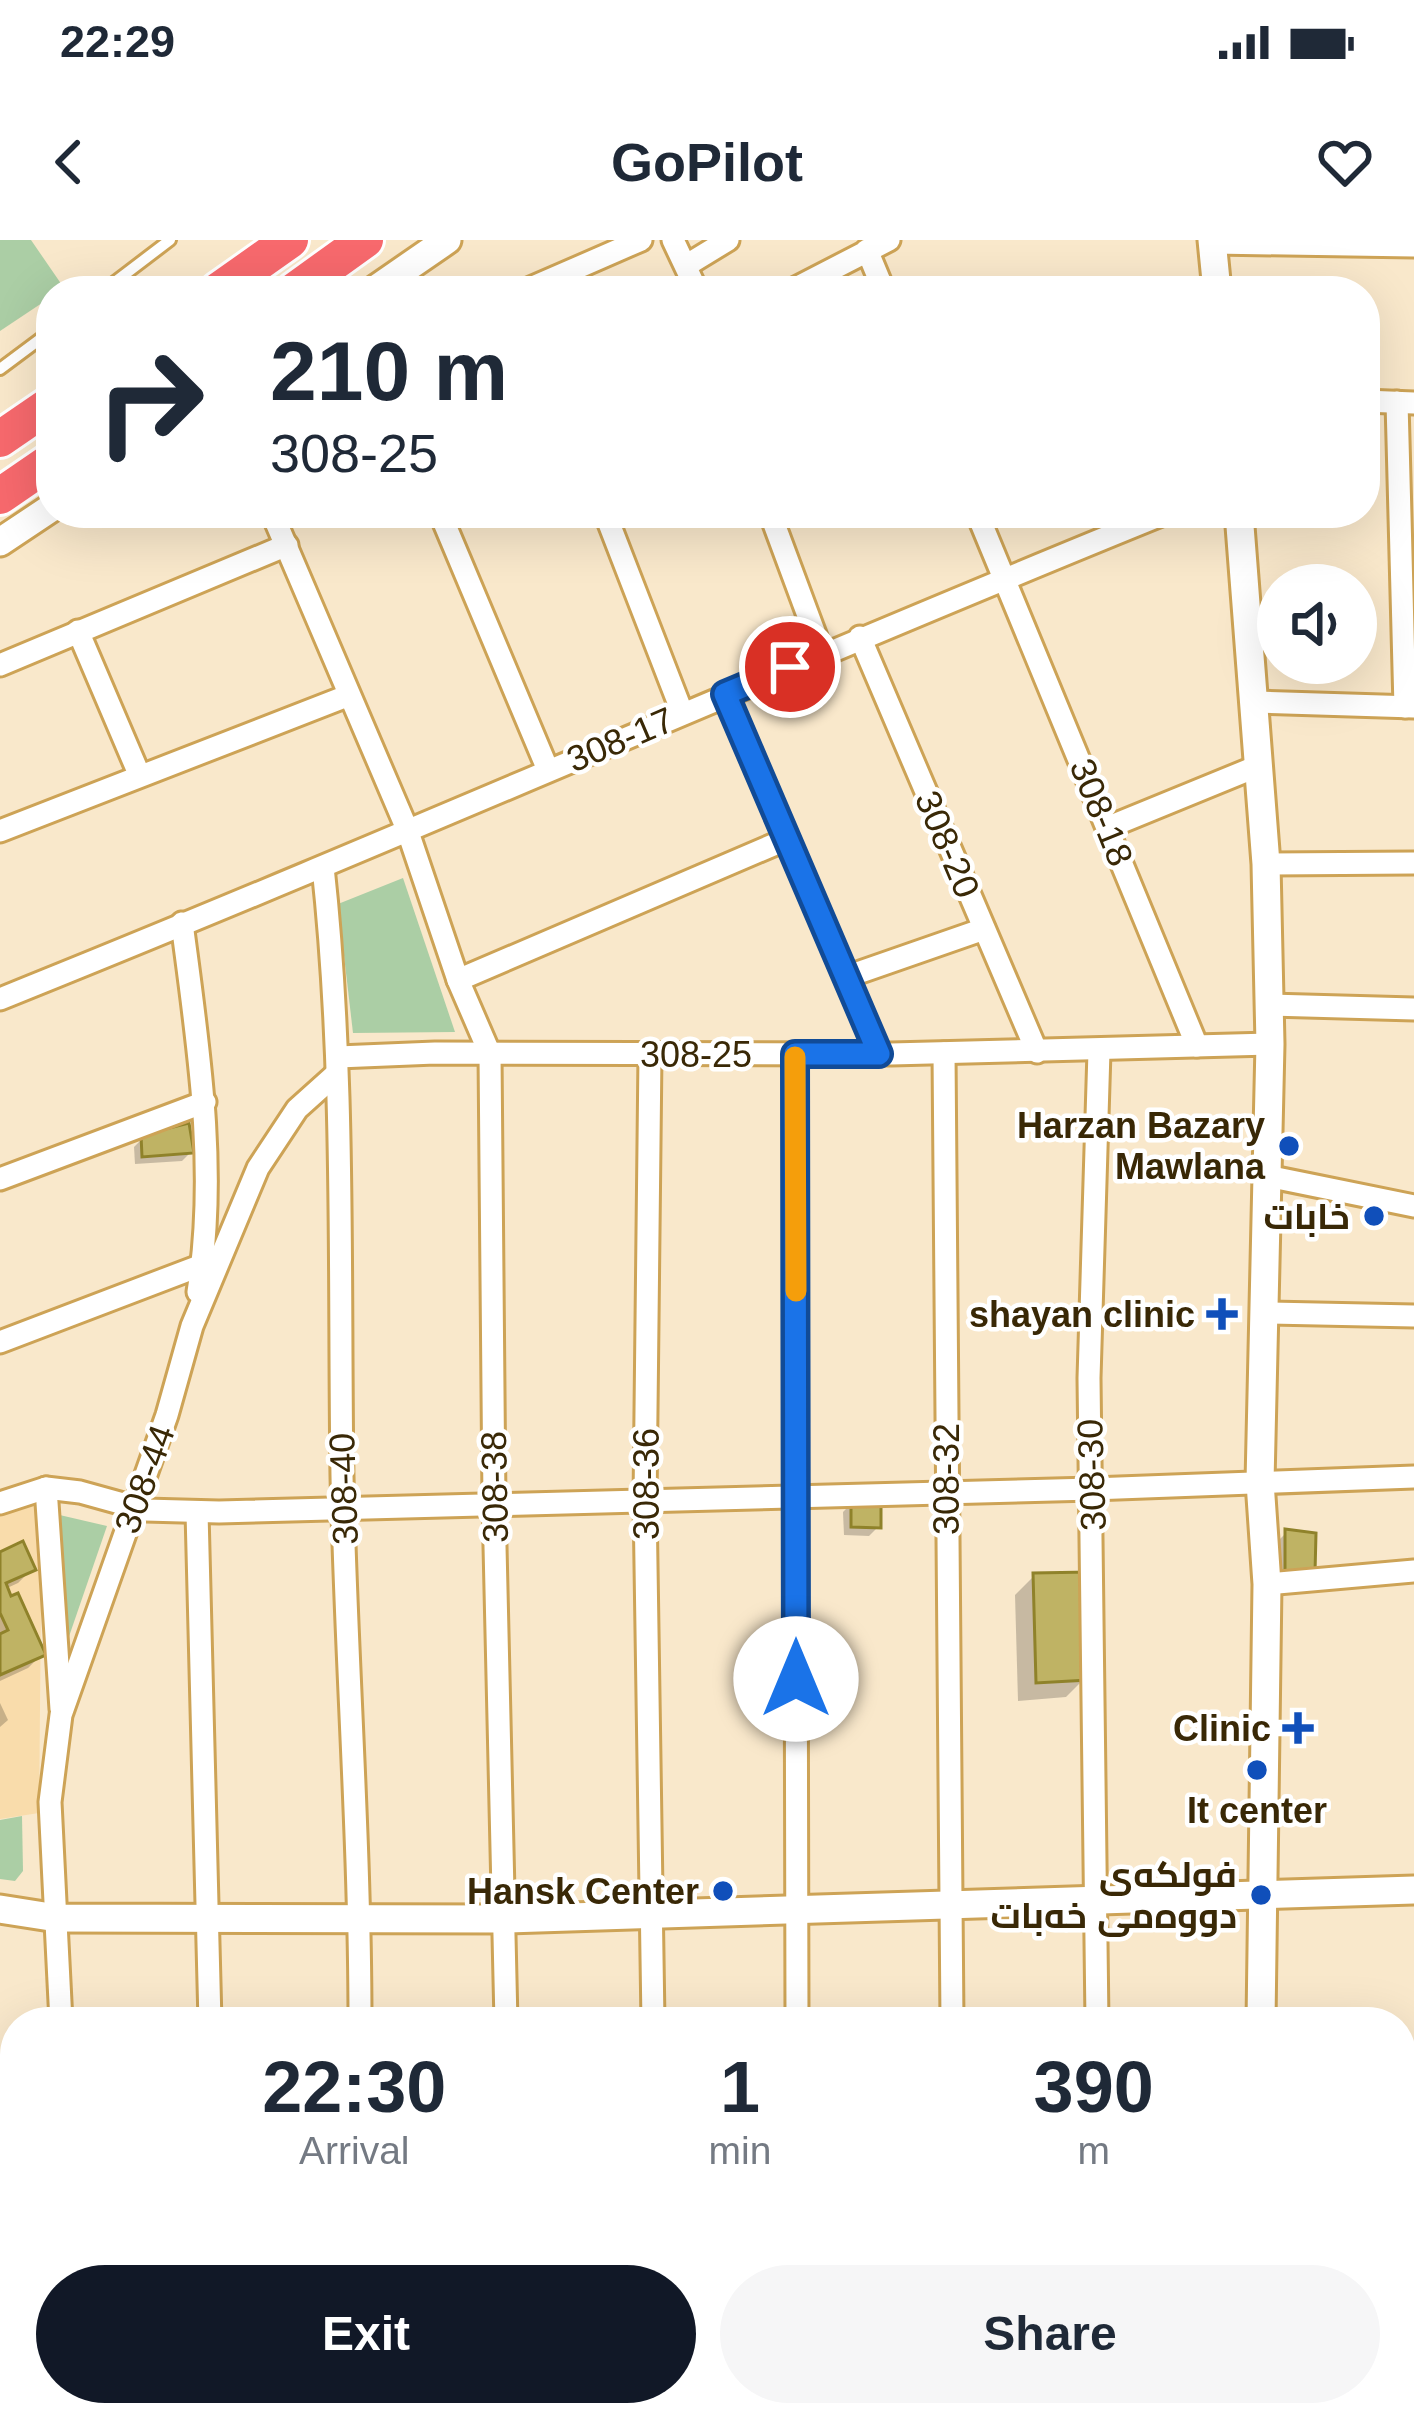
<!DOCTYPE html>
<html lang="en">
<head>
<meta charset="utf-8">
<style>
  body { margin:0; font-family:Helvetica,Cairo,sans-serif; background:#f6f6f7; color:#1f2937; height:100vh; display:flex; flex-direction:column; font-size:45px; white-space:nowrap }
  * { box-sizing:border-box; margin:0 }
  p { font-size:39px; color:#747a83 }
  .icon { flex:none; width:66px; height:66px; fill:none; stroke:currentColor; stroke-width:2; stroke-linecap:round; stroke-linejoin:round }
  .map { position:relative; flex:1; overflow:hidden }
  .side { position:absolute; left:0px; top:1767px; width:1416px; height:420px; display:flex; flex-direction:column; background:#fff; border-radius:48px 48px 0 0; box-shadow:0 12px 48px #0002 }
  .side>* { flex:none }
  .hud { position:absolute; left:36px; top:36px; width:1344px; height:252px; border-radius:48px; box-shadow:0 12px 48px #0002; background:#fff; color:#1f2937; overflow:hidden }
  .fabs { position:absolute; left:1257px; top:324px; display:grid; gap:24px }
  .fabs a { display:grid; place-items:center; width:120px; height:120px; border-radius:50%; background:#fff; box-shadow:0 12px 48px #0002; font-size:60px }
  .pin { position:absolute; display:grid; place-items:center; width:102px; height:102px; color:#fff; margin:-51px; border:6px solid #fff; border-radius:50%; box-shadow:0 3px 12px #0007 }
  .me { position:absolute; width:132px; margin:-66px; rotate:0deg; stroke-linejoin:round; filter:drop-shadow(0 0 9px #0008) }
  .turn { display:flex; align-items:center; gap:42px; height:252px; padding:0 36px; font-size:54px }
  .turn .icon { width:156px; height:156px; stroke-width:2.5 }
  .turn b { display:block; font-size:84px; line-height:102px }
  .eta { display:flex; justify-content:space-evenly; align-items:center; height:204px; text-align:center }
  .eta b { font-size:72px; font-weight:700; line-height:84px }
  .primary-button { display:flex; gap:24px; margin-top:auto; padding:24px 36px }
  .primary-button a { flex:1; height:138px; border-radius:72px; background:#111827; color:#fff; font-size:48px; font-weight:700; line-height:138px; text-align:center }
  .primary-button a+a { background:#f6f6f7; color:#1f2937 }
  .status { display:flex; justify-content:space-between; align-items:center; height:84px; padding:0 60px; background:#fff; direction:ltr }
  .status svg { height:33px; fill:currentColor }
  header { display:flex; justify-content:space-between; align-items:center; height:156px; padding:0 36px; background:#fff; font-size:54px; font-weight:700 }
  .map>svg:first-child { display:block }
  .built { fill:#f9dcab }
  .green { fill:#abcea5 }
  .shadow { fill:#0003 }
  .building { fill:#bfb364; stroke:#8f822a; stroke-width:3 }
  .lines { fill:none; stroke-linecap:round; stroke-linejoin:round }
  .lane-casing { stroke:#cda356; stroke-width:16 }
  .street-casing { stroke:#cda356; stroke-width:27 }
  .secondary-casing { stroke:#cda356; stroke-width:33 }
  .highway-casing { stroke:#fff; stroke-width:42 }
  .lane { stroke:#fff; stroke-width:10 }
  .street { stroke:#fff; stroke-width:21 }
  .secondary { stroke:#fff; stroke-width:27 }
  .highway { stroke:#f7696d; stroke-width:36 }
  .route-casing { stroke:#114b97; stroke-width:30 }
  .route { stroke:#1a73e8; stroke-width:21 }
  .slow { stroke:#f59e0b; stroke-width:21 }
  .poi-dot { fill:#104fba; stroke:#fff; stroke-width:4.5 }
  .labels { text-anchor:middle; stroke-width:9; stroke-linejoin:round; paint-order:stroke }
  .street-label { font-size:36px; fill:#392806; stroke:#fff }
  .poi-label { font-size:36px; font-weight:bold; fill:#392806; stroke:#fff; text-anchor:end }
</style>
</head>
<body>
<div class="status"><b>22:29</b><svg viewBox="0 0 49 12"><path d="M0 12V9h3v3zM5 12V6h3v6zM10 12V3h3v9zM15 12V0h3v12zM26 1h20v11H26zM47 4h2v5h-2z"/></svg></div>
<header><svg class="icon" aria-label="back" viewBox="0 0 24 24"><path d="M15 5l-7 7 7 7"/></svg>GoPilot<svg class="icon" aria-label="heart" viewBox="0 0 24 24"><path d="M12 20l-8-8c-3-5 5-10 8-4 3-6 11-1 8 4z"/></svg></header>
<div class="map">
<svg width="1414" height="2187" viewBox="0 0 1414 2187">
  <rect width="100%" height="100%" fill="#f9e8cb"/>
  <polygon class="built" points="42,1258 39,1573 0,1579 0,1275"/>
  <g class="green">
    <polygon points="0,0 31,0 64,48 51,51 51,57 0,91"/>
    <polygon points="403,638 455,792 353,793 338,664"/>
    <polygon points="51,1273 107,1286 64,1411"/>
    <polygon points="22,1576 23,1631 15,1641 0,1639 0,1580"/>
  </g>
  <g class="shadow">
    <polygon points="143,898 191,912 182,921 135,924 134,907"/>
    <polygon points="852,1263 878,1287 869,1296 844,1295 843,1272"/>
    <polygon points="1287,1292 1312,1332 1278,1341 1278,1301"/>
    <polygon points="0,1315 32,1329 18,1343 5,1349 42,1414 28,1428 0,1441"/>
    <polygon points="1034,1336 1085,1438 1066,1457 1018,1461 1015,1355"/>
    <polygon points="0,1463 8,1480 0,1487"/>
    <polygon points="0,2161 15,2161 15,2172 82,2172 83,2187 0,2187"/>
    <polygon points="410,2172 524,2172 523,2187 411,2187"/>
    <polygon points="1063,2172 1089,2172 1081,2180 1063,2181"/>
  </g>
  <g class="building">
    <polygon points="189,883 194,913 142,917 141,895"/>
    <polygon points="851,1260 881,1260 881,1288 851,1287"/>
    <polygon points="1285,1289 1316,1293 1315,1333 1285,1333"/>
    <polygon points="23,1301 36,1330 6,1343 11,1356 18,1353 46,1415 0,1435 0,1394 8,1390 0,1373 0,1312"/>
    <polygon points="1089,1332 1088,1440 1036,1443 1033,1333"/>
    <polygon points="0,2158 15,2158 15,2172 85,2172 86,2187 60,2187 60,2176 0,2179"/>
    <rect x="424" y="2172" width="103" height="15"/>
  </g>
  <g class="lines">
    <g class="lane-casing">
      <g id="lane">
        <polyline points="103,51 170,0"/>
        <polyline points="0,129 51,91"/>
      </g>
    </g>
    <g class="street-casing">
      <g id="street">
        <polyline points="673,0 697,51"/>
        <polyline points="1213,3 1414,6"/>
        <polyline points="867,10 884,51"/>
        <polyline points="687,25 728,0"/>
        <polyline points="524,51 641,0"/>
        <polyline points="790,51 889,0"/>
        <polyline points="1365,161 1414,163"/>
        <polyline points="1397,162 1405,467"/>
        <polyline points="272,273 407,589 458,740 490,814 494,1263 506,1782"/>
        <polyline points="440,273 548,530"/>
        <polyline points="605,273 682,472"/>
        <polyline points="770,273 822,413"/>
        <polyline points="977,273 1197,806"/>
        <polyline points="78,391 139,534"/>
        <polyline points="860,397 1037,812"/>
        <polyline points="0,425 287,305"/>
        <polyline points="725,454 879,814"/>
        <polyline points="1257,462 1414,467"/>
        <polyline points="1109,587 1258,526"/>
        <polyline points="0,591 347,456"/>
        <polyline points="1266,624 1414,623"/>
        <path d="M 323,627 C 345,828 339,1033 342,1236 C 346,1418 360,1600 360,1782"/>
        <path d="M 182,683 C 198,805 218,930 198,1052"/>
        <polyline points="846,737 984,689"/>
        <polyline points="458,740 787,599"/>
        <path d="M 0,759 C 391,602 776,431 1166,273"/>
        <polyline points="1269,765 1414,769"/>
        <polyline points="944,813 952,1782"/>
        <polyline points="650,814 645,1260 653,1782"/>
        <polyline points="795,814 797,1782"/>
        <polyline points="338,817 435,813 891,814 1270,804"/>
        <polyline points="1267,936 1414,966"/>
        <polyline points="0,939 205,862"/>
        <polyline points="1264,1073 1414,1076"/>
        <polyline points="0,1102 202,1025"/>
        <polyline points="46,1248 61,1469"/>
        <polyline points="0,1263 46,1248 80,1252 145,1270 219,1272 1092,1249 1414,1237"/>
        <polyline points="197,1272 210,1782"/>
        <polyline points="1267,1344 1414,1331"/>
        <polyline points="61,1782 50,1562 61,1475 167,1175 192,1086 258,928 297,869 336,834"/>
        <polyline points="1097,1782 1089,1138 1099,811"/>
        <polyline points="0,1852 15,1851"/>
        <polyline points="0,2005 15,2004"/>
        <polyline points="217,2172 217,2187"/>
        <polyline points="659,2172 660,2187"/>
        <polyline points="800,2172 801,2187"/>
        <polyline points="1096,2172 1097,2187"/>
        <polyline points="952,2187 952,2172"/>
      </g>
    </g>
    <g class="secondary-casing">
      <g id="secondary">
        <polyline points="1212,0 1217,51"/>
        <polyline points="373,51 447,0"/>
        <polyline points="1239,273 1266,624 1270,804 1260,1242 1267,1344 1261,1782"/>
        <polyline points="0,302 51,268"/>
        <polyline points="0,1669 57,1678 505,1679 1414,1650"/>
        <polyline points="1401,2107 1414,2107"/>
        <polyline points="0,2139 15,2139"/>
        <polyline points="1261,2172 1261,2187"/>
      </g>
    </g>
    <g class="highway-casing">
      <g id="highway">
        <polyline points="218,51 290,0"/>
        <polyline points="294,51 365,0"/>
        <polyline points="0,199 51,164"/>
        <polyline points="0,256 51,221"/>
      </g>
    </g>
    <use href="#lane" class="lane"/>
    <use href="#street" class="street"/>
    <use href="#secondary" class="secondary"/>
    <use href="#highway" class="highway"/>
  </g>
  <g class="lines">
    <g class="route-casing">
      <polyline id="route" points="790,427 725,454 879,814 795,814 796,1439"/>
    </g>
    <use href="#route" class="route"/>
    <polyline class="slow" points="795,817 796,1051"/>
  </g>
  <g class="poi-dot">
    <circle cx="1289" cy="906" r="12"/>
    <circle cx="1374" cy="976" r="12"/>
    <path d="M1216 1056h12v12h12v12h-12v12h-12v-12h-12v-12h12z"/>
    <path d="M1292 1470h12v12h12v12h-12v12h-12v-12h-12v-12h12z"/>
    <circle cx="1257" cy="1530" r="12"/>
    <circle cx="723" cy="1651" r="12"/>
    <circle cx="1261" cy="1655" r="12"/>
  </g>
  <g class="labels">
    <g class="street-label">
      <text transform="translate(620 499) rotate(-23)" y="13">308-17</text>
      <text transform="translate(1102 572) rotate(68)" y="13">308-18</text>
      <text transform="translate(948 604) rotate(67)" y="13">308-20</text>
      <text x="696" y="827">308-25</text>
      <text transform="translate(1091 1235) rotate(-92)" y="13">308-30</text>
      <text transform="translate(144 1239) rotate(-70)" y="13">308-44</text>
      <text transform="translate(946 1239) rotate(-90)" y="13">308-32</text>
      <text transform="translate(646 1244) rotate(-90)" y="13">308-36</text>
      <text transform="translate(494 1247) rotate(-91)" y="13">308-38</text>
      <text transform="translate(343 1249) rotate(-92)" y="13">308-40</text>
    </g>
    <g class="poi-label">
      <text x="1265" y="898">Harzan Bazary<tspan x="1265" dy="41">Mawlana</tspan></text>
      <text x="1350" y="989">خابات</text>
      <text x="1195" y="1087">shayan clinic</text>
      <text x="1271" y="1501">Clinic</text>
      <text x="1257" y="1583" text-anchor="middle">It center</text>
      <text x="1237" y="1647">فولکه‌ی<tspan x="1237" dy="41">دووه‌می خه‌بات</tspan></text>
      <text x="699" y="1664">Hansk Center</text>
    </g>
  </g>
</svg>
<div class="fabs">
<a><svg class="icon" aria-label="sound" viewBox="0 0 24 24"><path d="M4 9h4l5-4v14l-5-4H4zM17 9q2 3 0 6"/></svg></a>
</div>
<div class="pin" style="left:790px;top:427px;background:#d93025"><svg class="icon" aria-label="arrive" viewBox="0 0 24 24"><path d="M6 21V4h12l-3 4 3 4H6"/></svg></div>
<svg class="me" style="left:796px;top:1439px" viewBox="-20 -20 40 40"><circle r="19" fill="#fff"/><path d="M0-13L10 11 0 6-10 11z" fill="#1a73e8"/></svg>
<div class="hud">
<div class="turn"><svg class="icon" aria-label="right" viewBox="0 0 24 24"><path d="M7 20v-9h11M14 6l5 5-5 5"/></svg><div><b>210 m</b>308-25</div></div>
</div>
<section class="side">
<div class="eta">
<div><b>22:30</b><p>Arrival</p></div>
<div><b>1</b><p>min</p></div>
<div><b>390</b><p>m</p></div>
</div>
<div class="primary-button"><a>Exit</a><a>Share</a></div>
</section>
</div>
</body>
</html>
